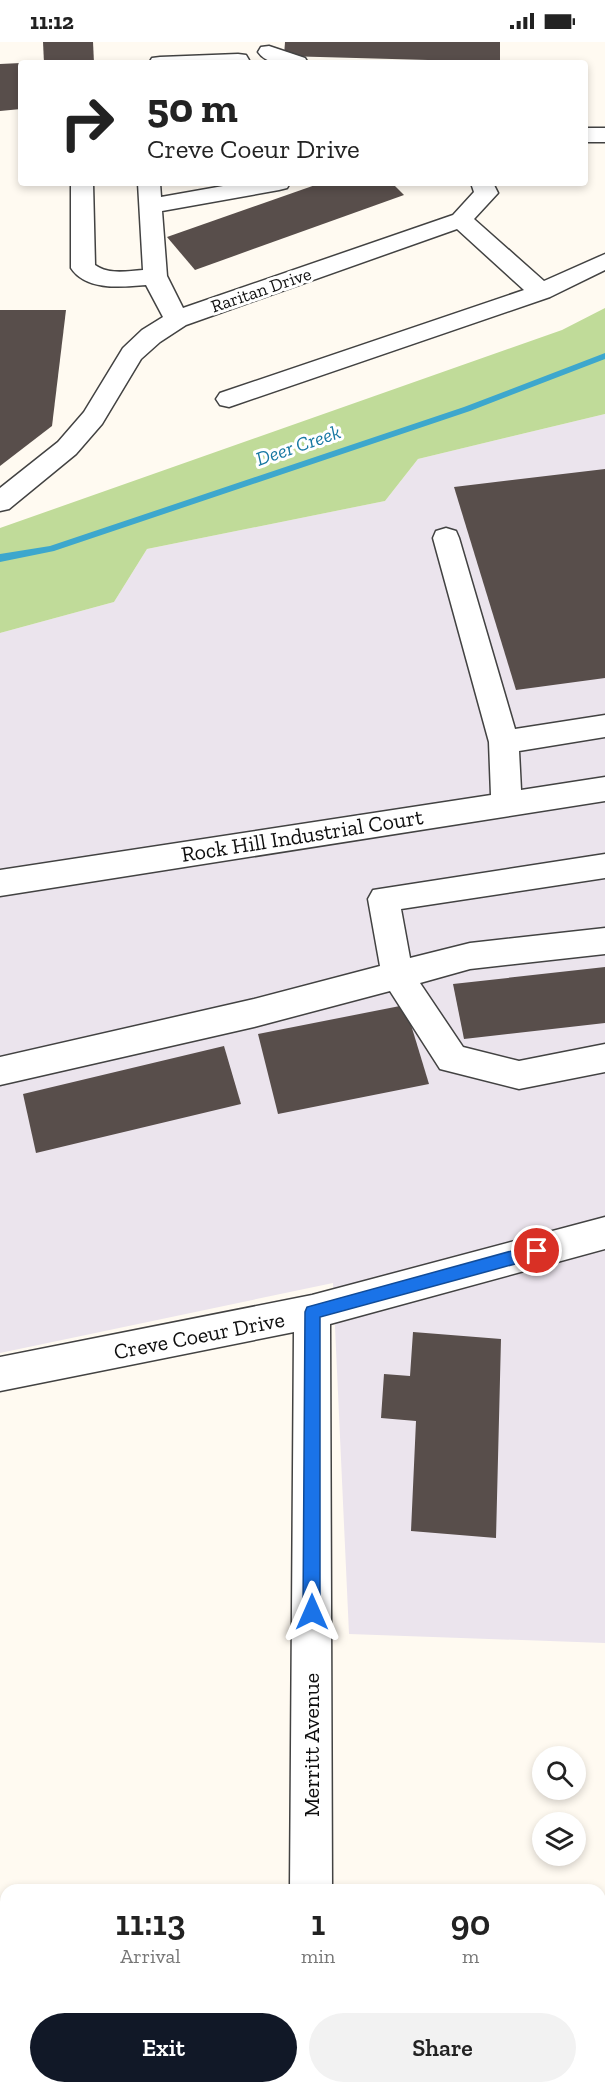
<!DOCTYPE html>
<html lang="en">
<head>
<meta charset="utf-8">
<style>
  body { margin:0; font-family:"Zilla Slab",serif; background:#f2f2f2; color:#222; height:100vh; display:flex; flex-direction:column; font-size:22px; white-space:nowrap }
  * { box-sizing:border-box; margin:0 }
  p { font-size:20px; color:#767676 }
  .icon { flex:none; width:33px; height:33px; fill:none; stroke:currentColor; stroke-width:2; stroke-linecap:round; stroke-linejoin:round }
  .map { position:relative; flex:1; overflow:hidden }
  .panel { position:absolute; left:0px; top:1842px; width:606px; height:210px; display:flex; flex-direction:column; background:#fff; border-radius:18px 18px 0 0; box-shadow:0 3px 9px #0003 }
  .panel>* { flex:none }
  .top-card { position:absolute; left:18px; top:18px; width:570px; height:126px; border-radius:6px; box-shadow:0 3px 9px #0003; background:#fff; color:#222; overflow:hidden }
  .buttons { position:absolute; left:532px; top:1704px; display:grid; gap:12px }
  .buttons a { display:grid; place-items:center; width:54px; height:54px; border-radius:50%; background:#fff; box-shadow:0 3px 9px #0003; font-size:30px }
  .pin { position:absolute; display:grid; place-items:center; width:51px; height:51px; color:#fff; margin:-26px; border:3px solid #fff; border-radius:50%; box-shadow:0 2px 6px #0007 }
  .me { position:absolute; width:66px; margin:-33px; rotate:0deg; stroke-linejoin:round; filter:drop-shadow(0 0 4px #0008) }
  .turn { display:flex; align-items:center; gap:21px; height:126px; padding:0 30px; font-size:27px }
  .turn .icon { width:78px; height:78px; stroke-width:2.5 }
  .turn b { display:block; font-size:42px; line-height:51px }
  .eta { display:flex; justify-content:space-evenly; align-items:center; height:102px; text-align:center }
  .eta b { font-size:36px; font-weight:600; line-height:42px }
  .action { display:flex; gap:12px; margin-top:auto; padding:12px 30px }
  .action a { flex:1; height:69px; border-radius:36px; background:#111827; color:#fff; font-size:24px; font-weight:600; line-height:69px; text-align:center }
  .action a+a { background:#f2f2f2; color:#222 }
  .status { display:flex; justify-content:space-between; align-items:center; height:42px; padding:0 30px; background:#fff; direction:ltr }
  .status svg { height:16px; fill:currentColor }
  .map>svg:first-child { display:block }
  .industrial { fill:#ebe4ed }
  .forest { fill:#c0db99 }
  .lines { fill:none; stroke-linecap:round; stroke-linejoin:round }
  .stream { fill:#3da7cd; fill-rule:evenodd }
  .building { fill:#584e4b }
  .minor-casing { stroke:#424242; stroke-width:3 }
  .minor { fill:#fff; fill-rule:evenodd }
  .route { fill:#1a73e8; stroke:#114b97; stroke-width:1.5 }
  .labels { text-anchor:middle; stroke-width:6; stroke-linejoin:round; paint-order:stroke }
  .far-street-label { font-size:18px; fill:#0f0f0f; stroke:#fff }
  .far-water-label { font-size:20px; font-style:italic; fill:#1778a2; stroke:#fff }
  .street-label { font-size:22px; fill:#0f0f0f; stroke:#fff }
</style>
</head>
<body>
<div class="status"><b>11:12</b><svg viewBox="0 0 49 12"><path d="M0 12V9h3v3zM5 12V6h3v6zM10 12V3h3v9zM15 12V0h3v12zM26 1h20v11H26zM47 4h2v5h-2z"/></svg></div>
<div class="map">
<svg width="605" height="2052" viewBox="0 0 605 2052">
  <rect width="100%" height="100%" fill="#fffaf1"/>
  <polygon class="industrial" points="605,372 605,1601 349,1592 333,1241 0,1311 0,591 114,560 147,507 385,459 418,417"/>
  <polygon class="forest" points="605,266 605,372 418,417 385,459 147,507 114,560 0,591 0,486 562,288"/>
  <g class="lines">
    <polygon class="stream" points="605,311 605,317 470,369 54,509 0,520 0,512 50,504 464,365"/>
  </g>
  <g class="building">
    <polygon points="43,0 93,0 94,21 44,21"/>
    <polygon points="285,0 500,0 500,20 284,14"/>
    <polygon points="21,21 21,67 0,69 0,22"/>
    <polygon points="321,141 392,141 404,153 195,228 167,195"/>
    <polygon points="0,268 66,268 52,384 0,424"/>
    <polygon points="605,427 605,636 516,648 454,445"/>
    <polygon points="605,925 605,981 464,997 453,942"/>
    <polygon points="405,963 429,1042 278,1072 258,992"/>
    <polygon points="224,1004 241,1062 36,1111 23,1052"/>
    <polygon points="413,1290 501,1297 496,1496 411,1489 416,1379 381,1376 384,1332 410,1334"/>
  </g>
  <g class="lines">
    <g class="minor-casing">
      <g id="minor">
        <path d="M 269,4 L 305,16 L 308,21 C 292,21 268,25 258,10 L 261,5 Z"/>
        <polygon points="238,12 246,13 249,18 247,21 149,21 152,16 160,15"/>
        <rect x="585" y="86" width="20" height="14"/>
        <path d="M 71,141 L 93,141 L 95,223 C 109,233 127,229 143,228 L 138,141 L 160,141 L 161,155 L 240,141 L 290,141 L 287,146 L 279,148 L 162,169 L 167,234 L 183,266 L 453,173 L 474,150 L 471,141 L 493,141 L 498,151 L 474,177 L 544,239 L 605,212 L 605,228 L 550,255 L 229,365 L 220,363 L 216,357 L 220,351 L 524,248 L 457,187 L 186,283 L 160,300 L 141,317 L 102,382 L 76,412 L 9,467 L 0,469 L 0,446 L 58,400 L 84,370 L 123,306 L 142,288 L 163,275 L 146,243 C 121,245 86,249 71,226 Z"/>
        <polygon points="446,486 456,489 459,496 515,687 605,673 605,695 519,709 521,748 605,735 605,759 0,854 0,828 491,753 489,700 433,496 436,489"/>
        <polygon points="605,812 605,836 401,867 410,916 470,901 605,886 605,912 470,927 420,941 463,1005 519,1019 605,1002 605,1030 519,1047 440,1027 390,949 254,985 0,1043 0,1015 254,957 380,924 368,857 373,848"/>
        <polygon points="605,1175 605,1207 330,1282 332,1848 290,1848 294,1290 0,1349 0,1315 312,1253"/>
        <rect x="288" y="2046" width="44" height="6"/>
      </g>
    </g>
    <use href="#minor" class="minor"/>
  </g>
  <polygon class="route" points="537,1202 545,1209 537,1216 320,1275 320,1570 317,1576 312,1579 306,1576 303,1570 305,1270 307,1265"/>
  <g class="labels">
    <g class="far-street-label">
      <text transform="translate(261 248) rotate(-19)" y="6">Raritan Drive</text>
    </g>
    <g class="far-water-label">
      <text transform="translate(298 403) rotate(-19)" y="7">Deer Creek</text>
    </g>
    <g class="street-label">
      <text transform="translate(302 793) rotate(-9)" y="8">Rock Hill Industrial Court</text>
      <text transform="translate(199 1293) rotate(-11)" y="8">Creve Coeur Drive</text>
      <text transform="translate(311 1703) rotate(-90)" y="8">Merritt Avenue</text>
    </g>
  </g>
</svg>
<div class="buttons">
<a><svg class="icon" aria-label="search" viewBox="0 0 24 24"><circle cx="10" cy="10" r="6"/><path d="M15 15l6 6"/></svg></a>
<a><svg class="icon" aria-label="layers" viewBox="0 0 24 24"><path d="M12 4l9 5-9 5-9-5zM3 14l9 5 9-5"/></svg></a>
</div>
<div class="pin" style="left:537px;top:1209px;background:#d93025"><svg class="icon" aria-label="arrive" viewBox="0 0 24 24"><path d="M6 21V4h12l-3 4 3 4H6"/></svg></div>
<svg class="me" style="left:312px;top:1570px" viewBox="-20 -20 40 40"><path d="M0-17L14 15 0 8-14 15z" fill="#1a73e8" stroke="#fff" stroke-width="4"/></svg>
<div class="top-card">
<div class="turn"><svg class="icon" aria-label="right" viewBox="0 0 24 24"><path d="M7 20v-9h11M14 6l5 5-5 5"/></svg><div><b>50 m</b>Creve Coeur Drive</div></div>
</div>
<section class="panel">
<div class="eta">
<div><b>11:13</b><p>Arrival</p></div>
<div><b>1</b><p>min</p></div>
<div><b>90</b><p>m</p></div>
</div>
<div class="action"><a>Exit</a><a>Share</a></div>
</section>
</div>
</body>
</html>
